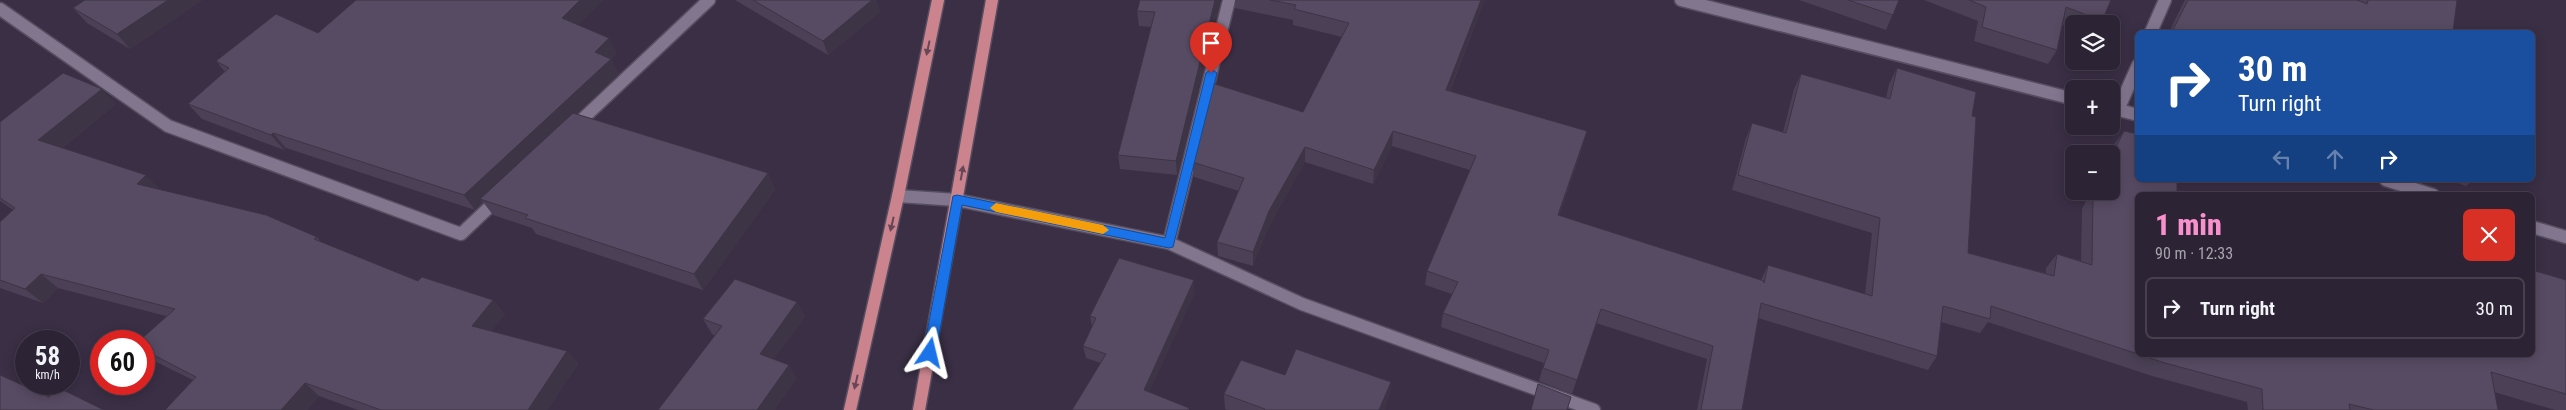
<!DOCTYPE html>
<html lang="en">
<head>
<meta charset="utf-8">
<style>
  body { margin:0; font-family:"Roboto Condensed",sans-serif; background:#382f40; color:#f1f3f6; height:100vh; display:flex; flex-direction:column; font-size:19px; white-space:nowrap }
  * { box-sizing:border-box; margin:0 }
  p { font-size:16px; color:#a6a4ac }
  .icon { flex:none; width:28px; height:28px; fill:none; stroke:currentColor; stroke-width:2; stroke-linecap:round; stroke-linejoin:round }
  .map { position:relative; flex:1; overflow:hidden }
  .sheet { position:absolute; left:2135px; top:192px; width:400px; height:165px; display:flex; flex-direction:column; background:#2c2334; border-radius:8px; box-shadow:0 2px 12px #0003,0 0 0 1px #48404f }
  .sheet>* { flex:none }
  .hud { position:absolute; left:2135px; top:30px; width:400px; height:152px; border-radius:8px; box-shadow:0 2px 12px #0003,0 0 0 1px #48404f; background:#1a4fa0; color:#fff; overflow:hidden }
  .controls { position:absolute; left:2065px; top:15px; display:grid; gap:10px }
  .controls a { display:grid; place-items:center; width:55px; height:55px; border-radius:8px; background:#2c2334; box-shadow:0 2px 12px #0003,0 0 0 1px #48404f; font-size:25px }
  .speed { position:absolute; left:15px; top:330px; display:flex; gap:10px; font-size:25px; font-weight:700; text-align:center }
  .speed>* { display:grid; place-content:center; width:65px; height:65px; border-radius:50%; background:#2c2334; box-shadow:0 2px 12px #0003,0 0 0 1px #48404f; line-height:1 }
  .speed small { font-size:12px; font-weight:400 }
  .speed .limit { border:8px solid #d22; background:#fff; color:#111 }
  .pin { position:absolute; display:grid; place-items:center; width:42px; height:42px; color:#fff; margin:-51px -21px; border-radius:50% 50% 50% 0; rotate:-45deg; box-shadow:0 0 5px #0007 }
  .pin .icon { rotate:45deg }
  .me { position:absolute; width:55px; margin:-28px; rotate:10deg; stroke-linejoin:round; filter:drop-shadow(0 0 4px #0008) }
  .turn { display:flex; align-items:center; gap:18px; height:105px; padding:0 20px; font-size:22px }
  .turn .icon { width:65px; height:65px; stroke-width:2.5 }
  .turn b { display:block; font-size:35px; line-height:42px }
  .lanes { display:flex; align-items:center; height:48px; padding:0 20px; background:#0003; justify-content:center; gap:25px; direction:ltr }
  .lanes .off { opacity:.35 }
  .round { display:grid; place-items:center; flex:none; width:52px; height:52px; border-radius:8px; background:#382f40 }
  .headline { display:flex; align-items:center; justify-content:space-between; height:85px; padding:0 20px }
  h1 { font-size:30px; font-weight:800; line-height:38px; color:#f790cd }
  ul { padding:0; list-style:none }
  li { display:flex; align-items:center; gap:15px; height:62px; margin:0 10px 8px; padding:0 10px; border:2px solid #48404f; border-radius:8px }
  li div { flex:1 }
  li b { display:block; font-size:19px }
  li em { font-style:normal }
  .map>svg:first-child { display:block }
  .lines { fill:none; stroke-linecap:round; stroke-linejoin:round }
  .minor-casing { stroke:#564d5f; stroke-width:15 }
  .major-casing { stroke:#564d5f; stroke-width:15 }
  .minor { stroke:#82768f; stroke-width:12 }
  .major { stroke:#cb848e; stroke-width:12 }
  .wall { fill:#4b4055 }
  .shaded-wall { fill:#3d3445 }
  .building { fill:#574b63; stroke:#3d3445 }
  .oneway { fill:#664657 }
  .route { fill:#1a73e8; stroke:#114b97 }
  .slow { fill:#f59e0b }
</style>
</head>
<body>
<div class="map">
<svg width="2566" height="410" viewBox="0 0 2566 410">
  <rect width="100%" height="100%" fill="#3a2f45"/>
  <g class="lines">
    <g class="minor-casing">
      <g id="minor">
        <polyline points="1681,0 2074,99"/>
        <polyline points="0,9 168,126 461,234 499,198"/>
        <polyline points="2151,32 2165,0"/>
        <polyline points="2111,108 2138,115"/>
        <polyline points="2118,110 2138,65"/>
        <polyline points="574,127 709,0"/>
        <polyline points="2386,180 2433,195"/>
        <polyline points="898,196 957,200 1169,243 1302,304 1594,410"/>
        <polyline points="2532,227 2566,237"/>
        <polyline points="1169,243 1229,0"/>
      </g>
    </g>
    <g class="major-casing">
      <g id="major">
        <polyline points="850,410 898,196 938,0"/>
        <polyline points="919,410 992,0"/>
      </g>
    </g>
    <use href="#minor" class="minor"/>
    <use href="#major" class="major"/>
  </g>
  <g class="wall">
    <polygon points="85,0 202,0 130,49 87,23 73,8"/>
    <polygon points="735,0 876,0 880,12 828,55"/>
    <polygon points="1140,0 1222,0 1219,5 1177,175 1120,169 1118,155 1151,27 1139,26 1137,11"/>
    <polygon points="1235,0 1484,0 1483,4 1450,91 1583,146 1559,216 1761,280 1768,265 1865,294 1872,233 1732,190 1746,138 1752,123 1783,132 1794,89 1801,74 1886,98 1889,84 1897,68 1972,116 1968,253 2046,273 2046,268 2057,254 2081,261 2082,209 2091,191 2111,191 2111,154 2109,154 2113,146 2124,131 2138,195 2138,355 2532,355 2566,280 2566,410 2555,410 2494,392 2498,410 2248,410 2247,402 2152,376 1988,322 1980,333 1941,322 1937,356 1928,370 1758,318 1742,410 1697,410 1707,359 1596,323 1572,394 1539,381 1544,363 1441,327 1443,313 1452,294 1425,285 1427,271 1470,170 1392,146 1373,184 1305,162 1269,226 1253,266 1218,256 1217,242 1239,191 1194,177 1192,162 1303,112 1342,37 1293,25 1293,20 1235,8"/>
    <polygon points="1799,0 1899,0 1886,30"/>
    <polygon points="1924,0 2111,0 2101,24 2074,24 2074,28 2062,24 2057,50 2048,64 1974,41 1978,21"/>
    <polygon points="2185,0 2457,0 2453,32 2169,32"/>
    <polygon points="579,25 617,54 611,59 619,74 576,114 768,173 775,190 703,290 536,234 532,228 493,215 483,202 475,210 286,148 284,150 202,119 188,104 225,72 216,61 318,33"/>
    <polygon points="116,104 62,148 161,190 317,237 321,242 418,281 493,300 505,314 491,331 567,351 578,364 547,410 358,410 319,396 307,410 165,410 193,380 150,359 144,353 144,341 166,316 58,288 43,303 0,288 0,222 13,210 0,201 0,122"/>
    <polygon points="2450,180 2473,180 2466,186"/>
    <polygon points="1195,292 1149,392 1189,408 1189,410 1072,410 1101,363 1086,358 1083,346 1092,327 1090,316"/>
    <polygon points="797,302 805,317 774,359 789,365 797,379 712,334 703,319"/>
    <polygon points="1285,375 1391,382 1389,396 1384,410 1228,410 1225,409 1224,394"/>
  </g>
  <g class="shaded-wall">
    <polygon points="168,0 202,0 130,49 117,34"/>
    <polygon points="580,0 604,0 571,33 562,18"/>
    <polygon points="872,0 876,0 880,12 828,55 823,41"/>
    <polygon points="1215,0 1222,0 1219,5 1177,175 1176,161"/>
    <polygon points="1481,0 1484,0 1483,4 1444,105 1446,90"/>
    <polygon points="609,38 617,54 611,59 619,74 485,201 480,199 483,202 475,210 464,195 595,52"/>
    <polygon points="102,89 116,104 54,154 38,140"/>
    <polygon points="1393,131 1392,146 1373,184 1374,170"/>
    <polygon points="1587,131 1583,146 1554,230 1558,215"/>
    <polygon points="273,133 286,148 284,150 271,135"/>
    <polygon points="1305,147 1305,162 1269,226 1253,266 1253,252 1269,211"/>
    <polygon points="768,173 775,190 703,290 694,274"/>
    <polygon points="146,175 161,190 137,184"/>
    <polygon points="41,274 58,288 43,303 25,289"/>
    <polygon points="1194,280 1195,292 1145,401 1144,390"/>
    <polygon points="493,300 505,314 484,340 472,326"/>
    <polygon points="797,302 805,317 768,368 760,354"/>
    <polygon points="567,351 578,364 547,410 528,410"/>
    <polygon points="789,365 797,379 775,410 757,410"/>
    <polygon points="1391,382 1389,396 1384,410 1379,410"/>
    <polygon points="305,383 319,396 307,410 281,410"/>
  </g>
  <g class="building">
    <polygon points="85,0 168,0 117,34 73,8"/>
    <polygon points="356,0 580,0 562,18 609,38 595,52 611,59 464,195 273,133 271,135 188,104 229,68 216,61 276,14 318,33"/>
    <polygon points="753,0 872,0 823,41"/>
    <polygon points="1140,0 1215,0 1176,161 1118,155 1155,12 1137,11"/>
    <polygon points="1270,0 1481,0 1446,90 1587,131 1558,215 1764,281 1764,283 1768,265 1872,296 1880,218 1738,175 1752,123 1786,133 1801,74 1890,99 1897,68 1976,92 1972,116 1976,117 1968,253 2054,276 2057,254 2092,265 2093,194 2094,191 2111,191 2111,157 2124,131 2138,134 2138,180 2177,180 2177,195 2138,195 2138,354 1991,306 1990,319 1943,306 1937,356 1761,303 1742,410 1701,410 1713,346 1601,309 1577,380 1543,368 1549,350 1443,313 1458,282 1427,271 1476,156 1393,131 1374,170 1305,147 1269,211 1253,252 1217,242 1244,178 1192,162 1212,83 1303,112 1349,23 1294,9 1296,5"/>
    <polygon points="1848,0 1899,0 1893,15"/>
    <polygon points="1969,0 2111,0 2102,21 2066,7 2057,50 1982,27 1986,7"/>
    <polygon points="2188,0 2357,0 2367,4 2368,0 2457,0 2453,32 2172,32"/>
    <polygon points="63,73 102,89 38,140 146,175 137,184 266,215 317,237 314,239 418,281 422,277 493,300 472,326 567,351 528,410 381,410 305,383 281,410 165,410 196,377 144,350 144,341 139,341 175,309 41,274 25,289 0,280 0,222 15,208 0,198 0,122"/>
    <polygon points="573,113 768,173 694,274 525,218 528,215 480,199"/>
    <polygon points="1119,258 1194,280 1144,390 1189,408 1187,410 1072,410 1106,354 1083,346 1096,318 1090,316"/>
    <polygon points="2532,270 2566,280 2566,394 2491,372 2498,410 2374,410 2349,404 2350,410 2263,410 2262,389 2165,363 2141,355 2532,355"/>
    <polygon points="735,279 797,302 760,354 789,365 757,410 658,410 722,326 703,319"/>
    <polygon points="1296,349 1391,382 1379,410 1264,410 1265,409 1224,394 1241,360 1285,375"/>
    <polygon points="0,375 49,397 59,388 104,410 0,410"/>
    <polygon points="1538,384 1571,397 1567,410 1531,410"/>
  </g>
  <defs><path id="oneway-solid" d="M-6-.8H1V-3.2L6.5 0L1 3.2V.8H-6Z" transform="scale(1.25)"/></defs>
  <g class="oneway">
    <use href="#oneway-solid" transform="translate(928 48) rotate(102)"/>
    <use href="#oneway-solid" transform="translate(962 173) rotate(-80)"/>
    <use href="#oneway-solid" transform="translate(892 224) rotate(103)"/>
    <use href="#oneway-solid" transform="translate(856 382) rotate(103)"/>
  </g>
  <polygon class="route" points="1211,69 1217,73 1173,247 1169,248 962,205 936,353 934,356 925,356 923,353 953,196 957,195 1165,238 1206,73"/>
  <polygon class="slow" points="996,203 1103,225 1109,230 1103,234 996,212 990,208"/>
</svg>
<div class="controls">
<a><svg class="icon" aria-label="layers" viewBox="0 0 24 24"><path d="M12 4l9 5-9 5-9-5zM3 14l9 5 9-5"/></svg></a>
<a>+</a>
<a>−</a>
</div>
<div class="speed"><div>58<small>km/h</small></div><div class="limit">60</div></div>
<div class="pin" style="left:1211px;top:73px;background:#d93025"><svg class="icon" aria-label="arrive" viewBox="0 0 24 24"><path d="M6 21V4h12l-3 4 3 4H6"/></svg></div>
<svg class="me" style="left:930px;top:353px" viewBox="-20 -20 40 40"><path d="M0-17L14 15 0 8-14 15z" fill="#1a73e8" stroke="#fff" stroke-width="4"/></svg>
<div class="hud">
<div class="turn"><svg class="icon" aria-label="right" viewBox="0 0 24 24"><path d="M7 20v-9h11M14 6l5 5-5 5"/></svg><div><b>30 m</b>Turn right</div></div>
<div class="lanes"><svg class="icon off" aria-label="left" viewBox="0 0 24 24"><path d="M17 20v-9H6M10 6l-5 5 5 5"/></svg><svg class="icon off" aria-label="ahead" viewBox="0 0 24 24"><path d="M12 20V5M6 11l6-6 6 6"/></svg><svg class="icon" aria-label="right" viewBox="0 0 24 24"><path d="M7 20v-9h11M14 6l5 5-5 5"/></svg></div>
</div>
<section class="sheet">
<div class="headline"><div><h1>1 min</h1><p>90 m · 12:33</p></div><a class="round" style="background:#d93025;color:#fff"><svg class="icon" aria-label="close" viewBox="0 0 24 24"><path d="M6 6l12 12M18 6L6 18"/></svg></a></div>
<ul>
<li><svg class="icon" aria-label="right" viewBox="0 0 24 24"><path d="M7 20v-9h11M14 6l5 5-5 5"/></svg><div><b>Turn right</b></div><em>30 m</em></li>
</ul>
</section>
</div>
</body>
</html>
